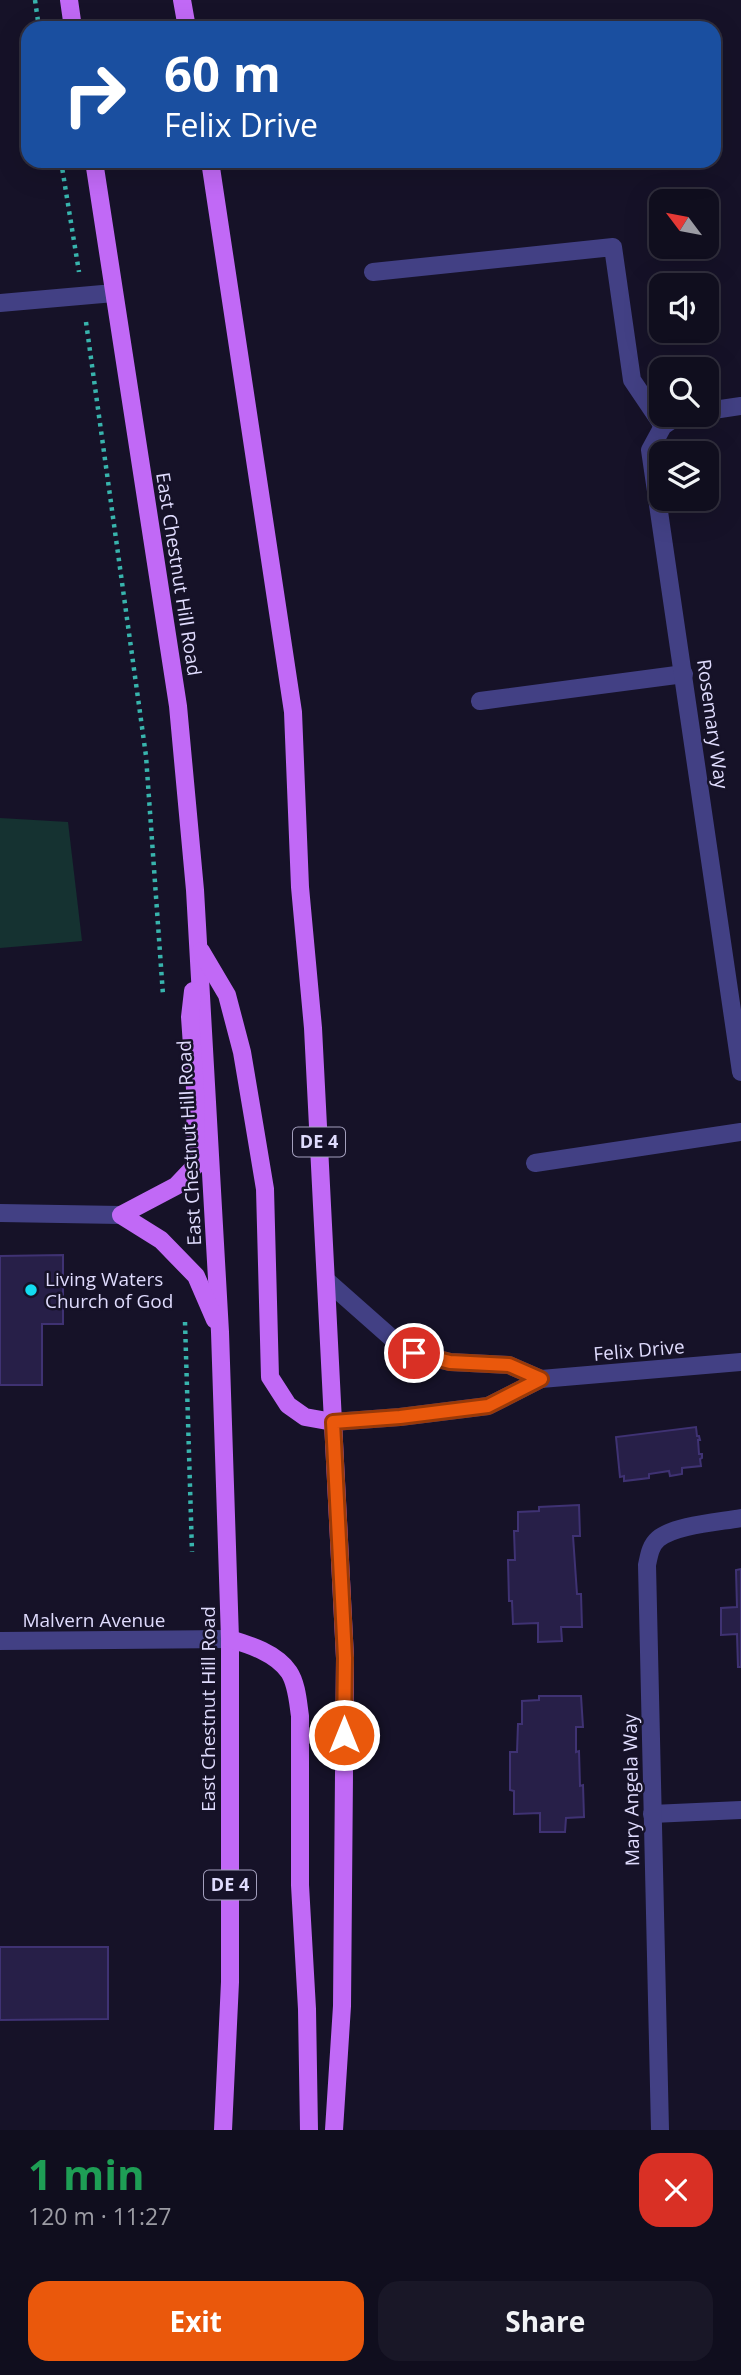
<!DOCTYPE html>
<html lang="en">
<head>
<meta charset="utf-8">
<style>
  body { margin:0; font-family:"Open Sans",sans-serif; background:#191727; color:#f1f3f6; height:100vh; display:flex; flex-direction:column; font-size:26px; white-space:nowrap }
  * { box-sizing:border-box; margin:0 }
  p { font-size:23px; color:#9c9ca4 }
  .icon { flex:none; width:38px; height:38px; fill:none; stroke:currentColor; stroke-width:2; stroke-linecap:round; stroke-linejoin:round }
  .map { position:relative; height:2130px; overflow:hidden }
  .side { display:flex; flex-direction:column; background:#100e1e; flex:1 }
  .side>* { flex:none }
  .guide { position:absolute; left:21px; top:21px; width:700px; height:147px; border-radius:21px; box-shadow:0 7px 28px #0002,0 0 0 2px #302e3c; background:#1a4fa0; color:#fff; overflow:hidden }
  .needle { width:46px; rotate:302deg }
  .controls { position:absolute; left:649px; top:189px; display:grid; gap:14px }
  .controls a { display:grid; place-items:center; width:70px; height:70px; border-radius:14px; background:#100e1e; box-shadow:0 7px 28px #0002,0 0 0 2px #302e3c; font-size:35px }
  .pin { position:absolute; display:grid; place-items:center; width:60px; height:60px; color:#fff; margin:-30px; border:4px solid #fff; border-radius:50%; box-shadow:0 2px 7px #0007 }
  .me { position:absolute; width:77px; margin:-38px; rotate:0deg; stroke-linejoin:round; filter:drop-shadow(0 0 5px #0008) }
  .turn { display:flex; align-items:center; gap:24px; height:147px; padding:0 28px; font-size:32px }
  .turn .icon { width:91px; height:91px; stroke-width:2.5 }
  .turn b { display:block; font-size:49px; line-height:60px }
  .round { display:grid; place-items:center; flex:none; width:74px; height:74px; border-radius:21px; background:#191727 }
  .summary { display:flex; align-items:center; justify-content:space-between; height:119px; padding:0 28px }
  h1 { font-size:42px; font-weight:700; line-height:52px; color:#1e9e55 }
  .cta { display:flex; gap:14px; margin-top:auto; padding:14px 28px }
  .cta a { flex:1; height:80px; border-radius:21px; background:#ea580c; color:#fff; font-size:28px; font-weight:700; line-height:80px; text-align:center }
  .cta a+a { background:#191727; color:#f1f3f6 }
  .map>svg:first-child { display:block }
  .green { fill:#153231 }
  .building { fill:#271f48; stroke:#3f3273; stroke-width:2 }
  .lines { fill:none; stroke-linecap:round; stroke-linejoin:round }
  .path { stroke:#38b4ad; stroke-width:4.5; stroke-dasharray:3.5 5; stroke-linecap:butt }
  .lane { stroke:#424084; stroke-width:18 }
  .street { stroke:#424084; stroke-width:18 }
  .primary { stroke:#c169f6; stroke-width:18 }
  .route-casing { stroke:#983908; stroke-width:18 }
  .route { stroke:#ea580c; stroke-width:12 }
  .poi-dot { fill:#13dbf1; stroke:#161228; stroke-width:2.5 }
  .labels { text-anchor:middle; stroke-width:5; stroke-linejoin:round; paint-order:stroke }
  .shield { fill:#161228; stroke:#a39fbd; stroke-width:2 }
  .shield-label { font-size:18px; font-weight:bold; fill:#dfdbfd }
  .street-label { font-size:19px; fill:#dfdbfd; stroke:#161228 }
  .poi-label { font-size:19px; fill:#dfdbfd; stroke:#161228; text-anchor:start }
</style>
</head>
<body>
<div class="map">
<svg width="741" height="2130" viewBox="0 0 741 2130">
  <rect width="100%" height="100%" fill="#161228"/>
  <polygon class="green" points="0,818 68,822 82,941 0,948"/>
  <g class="building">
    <polygon points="63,1255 63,1324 42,1324 42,1385 0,1385 0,1256"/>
    <polygon points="696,1427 697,1436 699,1436 700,1440 698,1440 699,1454 702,1454 702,1458 700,1459 701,1466 682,1468 682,1474 670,1476 669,1471 649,1474 649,1478 624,1481 624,1476 620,1477 616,1437"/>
    <polygon points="579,1505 580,1536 573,1536 577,1594 581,1594 582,1627 561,1627 562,1641 538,1642 538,1623 513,1624 512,1601 509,1601 508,1560 515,1560 514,1531 518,1531 518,1512 539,1511 539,1507"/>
    <polygon points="741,1569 741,1667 738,1667 737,1634 721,1635 721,1608 737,1607 736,1570"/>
    <polygon points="539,1696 581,1696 583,1727 576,1727 576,1752 579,1751 580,1786 583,1785 584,1817 566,1818 565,1832 540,1832 540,1813 514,1814 514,1791 510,1790 510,1752 517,1752 518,1724 522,1724 522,1701 539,1700"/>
    <polygon points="0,1947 108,1947 108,2019 0,2020"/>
  </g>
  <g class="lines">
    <g class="path">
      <polyline points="35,0 39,28"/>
      <polyline points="61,161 79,272"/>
      <polyline points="86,322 146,756 163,995"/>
      <polyline points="185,1322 192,1552"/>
    </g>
    <g class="lane">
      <polyline points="373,272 613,247 632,380 663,426"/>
      <polyline points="0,303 114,293"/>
      <polyline points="480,701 684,674"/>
      <polyline points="535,1163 741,1132"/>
      <polyline points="0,1213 121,1215"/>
    </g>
    <g class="street">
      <polyline points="707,411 741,406"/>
      <polyline points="679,415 663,426 650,450 741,1072"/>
      <polyline points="326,1280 395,1341 414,1353 450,1362 509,1365 541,1379"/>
      <polyline points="333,1422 400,1417 488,1406 541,1379 741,1362"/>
      <polyline points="0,1641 230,1639"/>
      <polyline points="652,1814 741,1810"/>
      <path d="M 660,2130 L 647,1565 C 649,1556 650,1546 658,1539 C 674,1525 719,1522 741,1518"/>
    </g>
    <g class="primary">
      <polyline points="69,0 73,28"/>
      <polyline points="182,0 187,28"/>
      <polyline points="94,161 178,706 195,890 220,1332 230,1639 230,1982 223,2130"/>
      <polyline points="210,161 293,712 300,887 313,1028 345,1658 342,2006 334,2130"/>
      <polyline points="201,951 227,995 242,1052 254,1123 265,1189 270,1377 288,1405 305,1417 333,1422"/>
      <polyline points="193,991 190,1017 195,1089 196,1165 176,1186 121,1215 161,1240 196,1276 215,1320"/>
      <path d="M 230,1639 C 250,1645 276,1653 289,1672 C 297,1684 298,1703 300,1716 L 300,1885 L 307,2009 L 309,2130"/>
    </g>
  </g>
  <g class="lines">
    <g class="route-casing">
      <polyline id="route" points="344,1735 345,1658 333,1422 400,1417 488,1406 541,1379 509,1365 450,1362 414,1353"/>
    </g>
    <use href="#route" class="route"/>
  </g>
  <circle class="poi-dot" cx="31" cy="1290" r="7"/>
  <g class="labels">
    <g class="shield">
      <rect x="293" y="1127.5" width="52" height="29" rx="5"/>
      <rect x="204" y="1870.5" width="52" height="29" rx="5"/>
    </g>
    <g class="shield-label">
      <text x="319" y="1148">DE 4</text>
      <text x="230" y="1891">DE 4</text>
    </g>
    <g class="street-label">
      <text transform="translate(179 574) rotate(81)" y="7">East Chestnut Hill Road</text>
      <text transform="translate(713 724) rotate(82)" y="7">Rosemary Way</text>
      <text transform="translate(189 1143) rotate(-93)" y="7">East Chestnut Hill Road</text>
      <text transform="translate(639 1350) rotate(-5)" y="7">Felix Drive</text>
      <text x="94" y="1627">Malvern Avenue</text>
      <text transform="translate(208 1709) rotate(-90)" y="7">East Chestnut Hill Road</text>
      <text transform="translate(631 1790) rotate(-91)" y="7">Mary Angela Way</text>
    </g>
    <g class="poi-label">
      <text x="45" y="1286">Living Waters<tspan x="45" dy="22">Church of God</tspan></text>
    </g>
  </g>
</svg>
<div class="controls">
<a><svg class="needle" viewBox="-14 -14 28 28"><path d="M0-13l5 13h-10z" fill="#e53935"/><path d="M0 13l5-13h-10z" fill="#9c9ca4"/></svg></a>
<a><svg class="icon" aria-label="sound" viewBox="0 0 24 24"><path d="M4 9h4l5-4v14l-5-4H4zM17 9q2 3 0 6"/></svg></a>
<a><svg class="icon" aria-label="search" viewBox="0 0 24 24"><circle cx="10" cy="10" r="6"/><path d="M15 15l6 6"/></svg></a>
<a><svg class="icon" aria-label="layers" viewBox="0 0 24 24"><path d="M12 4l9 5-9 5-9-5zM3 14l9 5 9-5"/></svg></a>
</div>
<div class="pin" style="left:414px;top:1353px;background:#d93025"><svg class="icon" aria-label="arrive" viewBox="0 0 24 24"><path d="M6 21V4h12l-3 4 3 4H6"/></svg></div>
<svg class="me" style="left:344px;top:1735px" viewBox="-20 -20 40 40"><circle r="17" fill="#ea580c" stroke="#fff" stroke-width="3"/><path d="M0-11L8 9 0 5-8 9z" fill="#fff"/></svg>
<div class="guide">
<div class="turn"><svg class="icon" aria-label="right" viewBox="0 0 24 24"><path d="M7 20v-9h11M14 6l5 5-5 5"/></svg><div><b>60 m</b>Felix Drive</div></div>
</div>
</div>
<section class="side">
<div class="summary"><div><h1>1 min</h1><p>120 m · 11:27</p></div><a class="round" style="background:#d93025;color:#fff"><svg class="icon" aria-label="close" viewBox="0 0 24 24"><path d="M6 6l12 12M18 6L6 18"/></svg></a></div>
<div class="cta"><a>Exit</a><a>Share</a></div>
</section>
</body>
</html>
